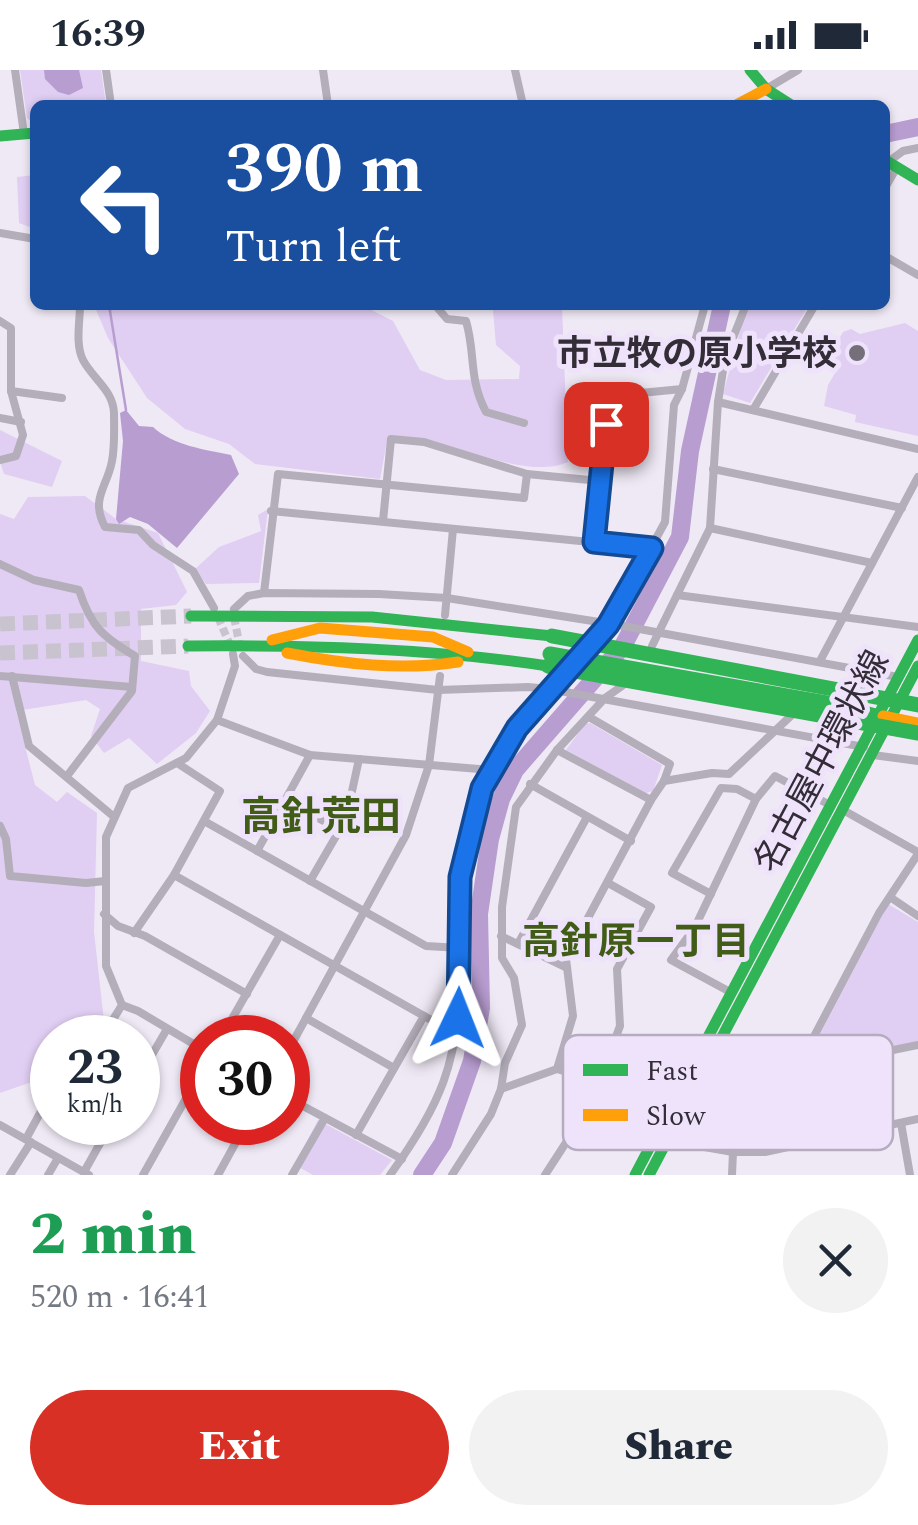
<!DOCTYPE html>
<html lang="en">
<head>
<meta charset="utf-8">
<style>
  body { margin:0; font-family:Spectral,"Noto Sans JP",serif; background:#f2f2f3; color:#1f2937; height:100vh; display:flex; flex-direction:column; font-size:38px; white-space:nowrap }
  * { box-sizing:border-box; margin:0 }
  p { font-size:32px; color:#747a83 }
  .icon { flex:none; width:55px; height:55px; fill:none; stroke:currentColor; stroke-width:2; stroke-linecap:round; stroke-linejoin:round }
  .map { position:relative; height:1105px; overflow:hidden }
  .sheet { display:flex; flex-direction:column; background:#fff; flex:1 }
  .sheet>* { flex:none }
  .guide { position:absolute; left:30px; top:30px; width:860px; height:210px; border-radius:15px; box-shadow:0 2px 8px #0004; background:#1a4fa0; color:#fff; overflow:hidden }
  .speed { position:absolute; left:30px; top:945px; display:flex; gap:20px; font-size:50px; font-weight:700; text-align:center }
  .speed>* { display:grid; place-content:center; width:130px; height:130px; border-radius:50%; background:#fff; box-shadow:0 2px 8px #0004; line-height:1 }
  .speed small { font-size:25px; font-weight:400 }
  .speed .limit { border:15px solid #d22; background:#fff; color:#111 }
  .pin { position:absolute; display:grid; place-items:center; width:85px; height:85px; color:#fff; margin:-42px; border-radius:20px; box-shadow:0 5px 15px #0006 }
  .me { position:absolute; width:110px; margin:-55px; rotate:2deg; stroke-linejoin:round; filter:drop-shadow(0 0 8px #0008) }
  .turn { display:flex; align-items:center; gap:35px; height:210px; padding:0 30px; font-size:45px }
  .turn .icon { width:130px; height:130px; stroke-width:2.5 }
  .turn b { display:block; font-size:70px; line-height:85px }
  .round { display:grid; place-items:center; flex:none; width:105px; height:105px; border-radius:52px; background:#f2f2f3 }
  .summary { display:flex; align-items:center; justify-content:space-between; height:170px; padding:0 30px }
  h1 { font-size:60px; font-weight:800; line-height:75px; color:#1e9e55 }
  .cta { display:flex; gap:20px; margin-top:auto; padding:20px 30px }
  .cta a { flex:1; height:115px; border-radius:60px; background:#d93025; color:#fff; font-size:40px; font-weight:800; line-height:115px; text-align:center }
  .cta a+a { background:#f2f2f3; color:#1f2937 }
  .status { display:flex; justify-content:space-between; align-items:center; height:70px; padding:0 50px; background:#fff; direction:ltr }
  .status svg { height:28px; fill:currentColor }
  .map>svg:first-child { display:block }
  .green { fill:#e1cef3 }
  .water { fill:#b89dd1 }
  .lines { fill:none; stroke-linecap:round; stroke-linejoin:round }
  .stream { stroke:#b89dd1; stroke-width:2.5 }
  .river { stroke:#b89dd1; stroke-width:18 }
  .street-tunnel { stroke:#c9c3cf; stroke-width:8; stroke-dasharray:8 4; stroke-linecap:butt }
  .highway-tunnel { stroke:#c9c3cf; stroke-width:15; stroke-dasharray:15 8; stroke-linecap:butt }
  .street { stroke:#b4aeba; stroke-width:8 }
  .fast { stroke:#30b455; stroke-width:11 }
  .slow { stroke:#ff9f0a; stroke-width:11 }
  .fast-bridge { stroke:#30b455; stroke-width:15 }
  .route-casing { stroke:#114b97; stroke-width:25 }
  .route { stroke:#1a73e8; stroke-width:18 }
  .poi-dot { fill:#746f79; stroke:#efe3fb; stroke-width:4 }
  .labels { text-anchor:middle; stroke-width:10; stroke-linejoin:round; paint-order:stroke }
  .poi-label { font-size:35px; font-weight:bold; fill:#322d36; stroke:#efe3fb; text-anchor:end }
  .street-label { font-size:35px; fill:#322d36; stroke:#efe3fb }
  .neighbourhood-label { font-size:38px; font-weight:bold; fill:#415c16; stroke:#efe3fb }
  .quarter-label { font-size:40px; font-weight:bold; fill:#415c16; stroke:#efe3fb }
  .key { fill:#efe3fb; stroke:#b6acc0; stroke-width:2.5 }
  .key-label { font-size:28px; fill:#322d36 }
</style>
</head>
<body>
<div class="status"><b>16:39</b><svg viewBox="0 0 49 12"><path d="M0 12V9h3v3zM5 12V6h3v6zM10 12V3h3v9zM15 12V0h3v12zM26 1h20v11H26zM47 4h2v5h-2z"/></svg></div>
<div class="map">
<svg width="918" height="1105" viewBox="0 0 918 1105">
  <rect width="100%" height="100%" fill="#efe9f5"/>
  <g class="green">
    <polygon points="20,0 101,0 106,35 35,35 35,51 31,51 27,48"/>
    <polygon points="35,105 35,159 19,153 17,107"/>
    <path d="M 94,235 L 362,235 L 393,251 L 420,300 L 446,310 L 519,309 L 520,296 L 496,275 L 493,240 L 480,235 L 562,235 L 568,392 C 532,409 466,379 428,370 C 415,367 401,367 388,366 L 380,409 L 255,394 L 229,374 L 185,359 L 147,328 L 108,268 Z"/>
    <polygon points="751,235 809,235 750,333 723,324 742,254"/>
    <polygon points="905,253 918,261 918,366 855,352 856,345 824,336 828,315 838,298 827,290 843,262 851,259 860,264"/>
    <polygon points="0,360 62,391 52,417 4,404 0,392"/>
    <polygon points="85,426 116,449 158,463 187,522 176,535 141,539 141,591 189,601 191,616 210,641 196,663 157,694 129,668 104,683 91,666 100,639 86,630 16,641 35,715 57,732 67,722 97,743 94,862 104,951 88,967 52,968 52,1005 0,1023 0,444 14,449 28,427"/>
    <polygon points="268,439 259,513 206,514 195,499 219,477 261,461 258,445"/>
    <polygon points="590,653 662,695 653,721 646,723 566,680 585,654"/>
    <polygon points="888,834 918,852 918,972 811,995 807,989"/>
    <polygon points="318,1050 392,1090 380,1105 313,1105 295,1095"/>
  </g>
  <g class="water">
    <polygon points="44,0 79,0 83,18 69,25 58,22 45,9"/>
    <path d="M 126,340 L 139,356 L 153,357 C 172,375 206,380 231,385 L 239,404 L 177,478 L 148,454 L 130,447 L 119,454 L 116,449 L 123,371 L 120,343 Z"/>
  </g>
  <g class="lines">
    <polyline class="stream" points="109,235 126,340"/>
    <g class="river">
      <polyline points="885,64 918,57"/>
      <polyline points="422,1105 443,1073 472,991 481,938 479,844 490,769 501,729 515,700 623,576 680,467 690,381 722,235"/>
    </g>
    <g class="street-tunnel">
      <polyline points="218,547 230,575"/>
      <polyline points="234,547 240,577"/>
    </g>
    <g class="highway-tunnel">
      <polyline points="0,554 191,546"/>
      <polyline points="0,583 188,576"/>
    </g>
    <g class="street">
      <polyline points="15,0 24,64"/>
      <polyline points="106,0 111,35"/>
      <polyline points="323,0 328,35"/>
      <polyline points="515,0 523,35"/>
      <polyline points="766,19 798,0"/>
      <polyline points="888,92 903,81 918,78"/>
      <polyline points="885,118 897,97"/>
      <polyline points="0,163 35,169"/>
      <polyline points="885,186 918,205"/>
      <path d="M 80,235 C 80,252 75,274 83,290 C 93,309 113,320 114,343 C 114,358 115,376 112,391 C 107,418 90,428 105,457 L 139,460 L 153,475 L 193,501 L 214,538"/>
      <path d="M 435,235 L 447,249 L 466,251 C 476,285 468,307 486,342 L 524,353"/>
      <polyline points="746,235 725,288 718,332 710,458 677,525 918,557"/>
      <polyline points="0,251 11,258 11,321 23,365 16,386 0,390"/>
      <polyline points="11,321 62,328"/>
      <polyline points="718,332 918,379"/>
      <polyline points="753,340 815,235"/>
      <polyline points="0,348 21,352"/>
      <polyline points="713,399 902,438"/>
      <polyline points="271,441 652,478"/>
      <polyline points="383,451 391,369 424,372 527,404 600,411"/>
      <polyline points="710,458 872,493"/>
      <polyline points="594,472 609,326 682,319"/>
      <path d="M 0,494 L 34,510 L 79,520 C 91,557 103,567 135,586 L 132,621 L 67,706"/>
      <polyline points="264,523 278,404 524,428 527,404"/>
      <polyline points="234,539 248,526 264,523 379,524 447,528 618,555 898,607"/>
      <polyline points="445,545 453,459"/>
      <polyline points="652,576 677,525"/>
      <polyline points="243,586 256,599 267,602 438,620 528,617 549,619 864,677"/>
      <polyline points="578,588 609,555 665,452 674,335 682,319 705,235"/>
      <polyline points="820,591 918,407"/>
      <polyline points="0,606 132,617"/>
      <polyline points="12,606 29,676 113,746"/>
      <polyline points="217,650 310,685 491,700"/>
      <polyline points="557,680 651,730"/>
      <polyline points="873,685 918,691"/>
      <polyline points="664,711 712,703 729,704 795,642"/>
      <polyline points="530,714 631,771"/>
      <polyline points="285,730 340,760"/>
      <polyline points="843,740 918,782"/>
      <polyline points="204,751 426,876 460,878"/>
      <polyline points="0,756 6,769 10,806 86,813 105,811"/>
      <polyline points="257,781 310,685"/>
      <polyline points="174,805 456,964"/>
      <polyline points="310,811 346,749 359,689"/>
      <polyline points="711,824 672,803 721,718 737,719 756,729"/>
      <polyline points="890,827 918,846"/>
      <polyline points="104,844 118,856 145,866 247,924"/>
      <polyline points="134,863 174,805 220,721 177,693"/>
      <polyline points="501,866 567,898"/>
      <polyline points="518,874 587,747"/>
      <polyline points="732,923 671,890 695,857 756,729 775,706 830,735"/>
      <polyline points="122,935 138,941 202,979"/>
      <polyline points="306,948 394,998"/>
      <polyline points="95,968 109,956 122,935 106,896 106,767 128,718 186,688 217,650 235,596 233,584"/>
      <polyline points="221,968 280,865"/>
      <polyline points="288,981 406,765 429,695 440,606"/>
      <polyline points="557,999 573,946 566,889 651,730 664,711 670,694 589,647"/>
      <polyline points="796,1000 918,975"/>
      <polyline points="138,1009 167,959"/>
      <polyline points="599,1012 620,956 617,899 651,837 608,813"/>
      <polyline points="501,1019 557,999 599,1012 631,1042 693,1075 733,1082 765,1082 918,1049"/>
      <polyline points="288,1028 402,1089"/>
      <polyline points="901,1053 910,1105"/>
      <polyline points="0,1055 89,1105"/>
      <polyline points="356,1065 424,946"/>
      <polyline points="26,1069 52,1021"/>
      <polyline points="804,1074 790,1012 879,843 918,784"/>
      <polyline points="84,1102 112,1052"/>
      <polyline points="10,1105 31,1072"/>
      <polyline points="48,1105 58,1088"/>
      <polyline points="143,1105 202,1000"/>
      <polyline points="218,1105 247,1052"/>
      <polyline points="292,1105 325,1048"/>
      <path d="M 390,1105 C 440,1036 459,992 460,906 C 461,874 456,839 460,806 C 471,724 513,658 568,598"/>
      <polyline points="452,1105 491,1044 501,1019 505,993 522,955 514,908 502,888 502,837 516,737 557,680 605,628 622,616"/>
      <polyline points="545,1105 591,1034 616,1030"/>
      <polyline points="732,1105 733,1082"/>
    </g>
    <g class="fast">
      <polyline points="750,0 766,19 791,35"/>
      <polyline points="0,66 35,63"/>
      <polyline points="885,90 918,110"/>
      <polyline points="191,546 372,547 552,566"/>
      <path d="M 188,576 C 309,575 428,578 548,596"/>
      <polyline points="849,637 880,645"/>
      <polyline points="635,1105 918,570"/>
      <polyline points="649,1105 918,596"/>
    </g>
    <g class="slow">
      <polyline points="736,35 766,19"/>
      <polyline points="272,570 320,558 433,567 468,582"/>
      <path d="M 287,583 C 344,594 401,601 458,592"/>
      <polyline points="883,646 918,653"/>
    </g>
    <g class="fast-bridge">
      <polyline points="552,566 918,635"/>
      <polyline points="550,584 849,637"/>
      <polyline points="548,596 918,663"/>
    </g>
  </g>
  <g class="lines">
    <g class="route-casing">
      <polyline id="route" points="458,948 460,807 482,718 517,658 608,555 652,478 594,472 606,354"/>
    </g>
    <use href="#route" class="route"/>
  </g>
  <circle class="poi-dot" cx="857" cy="283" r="10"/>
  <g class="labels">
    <g class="poi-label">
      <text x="837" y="295">市立牧の原小学校</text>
    </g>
    <g class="street-label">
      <text transform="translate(821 691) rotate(-62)" y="12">名古屋中環状線</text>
    </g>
    <g class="neighbourhood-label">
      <text x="636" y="884">高針原一丁目</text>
    </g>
    <g class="quarter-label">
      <text x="321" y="760">高針荒田</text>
    </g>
  </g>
  <rect x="563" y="965" width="330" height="115" rx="15" class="key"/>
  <rect x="583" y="994" width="45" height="12" fill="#30b455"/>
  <rect x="583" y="1039" width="45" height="12" fill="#ff9f0a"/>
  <g class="key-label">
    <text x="646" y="1010">Fast</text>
    <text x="646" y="1055">Slow</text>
  </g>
</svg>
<div class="speed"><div>23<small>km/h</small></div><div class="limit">30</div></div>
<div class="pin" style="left:606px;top:354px;background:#d93025"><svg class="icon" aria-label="arrive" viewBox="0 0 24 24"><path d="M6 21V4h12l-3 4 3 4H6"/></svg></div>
<svg class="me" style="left:458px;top:948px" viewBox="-20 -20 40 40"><path d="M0-17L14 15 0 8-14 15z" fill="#1a73e8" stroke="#fff" stroke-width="4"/></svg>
<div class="guide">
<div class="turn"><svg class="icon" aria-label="left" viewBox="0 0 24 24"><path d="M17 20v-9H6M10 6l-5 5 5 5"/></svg><div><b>390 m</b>Turn left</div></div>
</div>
</div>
<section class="sheet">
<div class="summary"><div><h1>2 min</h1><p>520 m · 16:41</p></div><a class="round"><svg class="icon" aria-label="close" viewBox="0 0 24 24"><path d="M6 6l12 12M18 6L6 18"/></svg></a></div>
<div class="cta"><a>Exit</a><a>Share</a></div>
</section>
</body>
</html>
